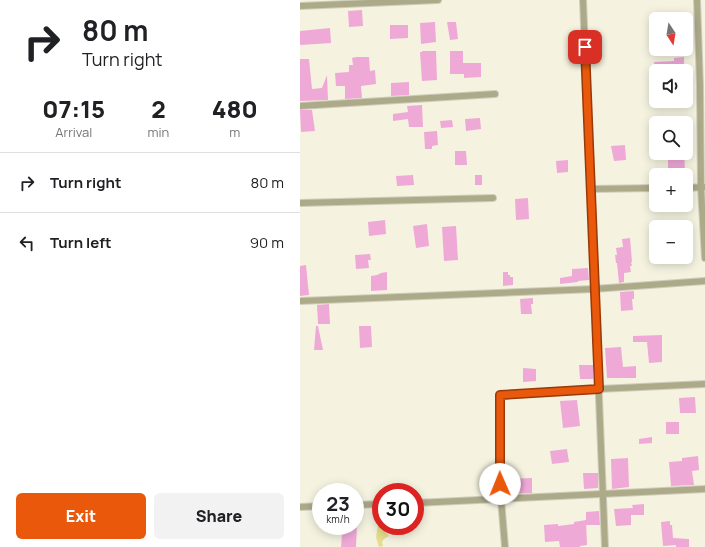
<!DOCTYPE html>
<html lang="en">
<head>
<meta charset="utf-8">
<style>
  body { margin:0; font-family:Manrope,sans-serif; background:#f2f2f2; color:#202124; height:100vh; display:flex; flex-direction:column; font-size:15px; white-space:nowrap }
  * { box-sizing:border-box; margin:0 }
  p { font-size:13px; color:#757577 }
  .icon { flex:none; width:22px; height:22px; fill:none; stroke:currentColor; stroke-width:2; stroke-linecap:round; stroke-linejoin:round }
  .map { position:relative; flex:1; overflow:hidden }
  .details { display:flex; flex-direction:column; background:#fff; width:300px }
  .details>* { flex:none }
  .guide { background:#fff; color:#202124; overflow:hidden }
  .needle { width:26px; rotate:168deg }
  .buttons { position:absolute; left:349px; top:12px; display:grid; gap:8px }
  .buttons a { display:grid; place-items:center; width:44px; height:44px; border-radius:6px; background:#fff; box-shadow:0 2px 10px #0003; font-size:20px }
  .speed { position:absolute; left:12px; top:483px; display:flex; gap:8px; font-size:20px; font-weight:700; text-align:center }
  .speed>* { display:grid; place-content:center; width:52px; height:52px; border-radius:50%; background:#fff; box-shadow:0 2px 10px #0003; line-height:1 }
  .speed small { font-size:10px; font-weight:400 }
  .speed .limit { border:6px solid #d22; background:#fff; color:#111 }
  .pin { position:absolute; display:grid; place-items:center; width:34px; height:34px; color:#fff; margin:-17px; border-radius:8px; box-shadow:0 2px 6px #0006 }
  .me { position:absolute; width:44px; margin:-22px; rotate:359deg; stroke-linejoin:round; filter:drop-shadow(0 0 3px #0008) }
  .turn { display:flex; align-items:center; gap:14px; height:84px; padding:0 16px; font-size:18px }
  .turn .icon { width:52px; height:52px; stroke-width:2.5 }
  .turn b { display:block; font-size:28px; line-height:34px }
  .eta { display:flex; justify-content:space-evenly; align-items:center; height:68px; text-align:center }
  .eta b { font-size:24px; font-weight:800; line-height:28px }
  .button { display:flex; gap:8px; margin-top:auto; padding:8px 16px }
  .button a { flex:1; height:46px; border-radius:6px; background:#ea580c; color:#fff; font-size:16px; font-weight:800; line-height:46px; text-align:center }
  .button a+a { background:#f2f2f2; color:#202124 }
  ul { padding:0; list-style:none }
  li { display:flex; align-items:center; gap:12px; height:60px; padding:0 16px; border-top:1px solid #e0e0e0 }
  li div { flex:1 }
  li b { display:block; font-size:15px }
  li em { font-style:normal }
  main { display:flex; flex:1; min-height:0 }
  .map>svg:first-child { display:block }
  .water { fill:#e4dd8d }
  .building { fill:#efa9d7 }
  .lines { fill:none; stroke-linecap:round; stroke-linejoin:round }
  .street-casing { stroke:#cfcebd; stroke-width:8 }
  .street { stroke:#adaa89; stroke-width:6 }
  .route-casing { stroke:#983908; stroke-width:10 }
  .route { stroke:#ea580c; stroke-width:7 }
</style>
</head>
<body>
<main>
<section class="details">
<div class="guide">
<div class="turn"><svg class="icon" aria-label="right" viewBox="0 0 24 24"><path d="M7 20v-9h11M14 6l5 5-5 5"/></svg><div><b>80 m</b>Turn right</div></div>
</div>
<div class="eta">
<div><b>07:15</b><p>Arrival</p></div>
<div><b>2</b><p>min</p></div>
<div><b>480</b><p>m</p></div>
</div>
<ul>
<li><svg class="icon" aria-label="right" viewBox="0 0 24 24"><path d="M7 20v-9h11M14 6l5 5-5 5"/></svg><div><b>Turn right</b></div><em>80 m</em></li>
<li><svg class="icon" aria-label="left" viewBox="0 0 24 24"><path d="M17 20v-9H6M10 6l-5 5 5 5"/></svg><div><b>Turn left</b></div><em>90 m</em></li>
</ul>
<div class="button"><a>Exit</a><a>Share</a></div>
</section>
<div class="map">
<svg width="405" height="547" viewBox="0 0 405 547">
  <rect width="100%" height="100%" fill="#f5f3e0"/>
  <polygon class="water" points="81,523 81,526 95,526 96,527 88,529 85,532 89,536 84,539 82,542 83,546 79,547 76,537 78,525"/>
  <g class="building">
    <polygon points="62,10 63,26 49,27 48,11"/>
    <polygon points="135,22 136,42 121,44 120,23"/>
    <polygon points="147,22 156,22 158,39 150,40"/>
    <polygon points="90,25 108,25 108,38 90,39"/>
    <polygon points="30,28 31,43 0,45 0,31"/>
    <polygon points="122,51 136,51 137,80 122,81 120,52 122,52"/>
    <polygon points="150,51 163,51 163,63 181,63 181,77 164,78 164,74 150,74"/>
    <polygon points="56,57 69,57 70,71 75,70 76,84 61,86 62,98 45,99 45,86 36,86 35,73 49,72 49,65 53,65 52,58"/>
    <polygon points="384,57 384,67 374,68 374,71 367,71 367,67 355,68 354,62 374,61 374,58"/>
    <polygon points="0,59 9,59 12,89 22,88 27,75 28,100 0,101"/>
    <polygon points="109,82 109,95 91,96 91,83"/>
    <rect x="367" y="101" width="17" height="6"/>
    <polygon points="122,105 123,127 109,127 108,119 93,121 93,114 108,112 107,106"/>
    <polygon points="0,110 12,110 15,131 1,132"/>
    <polygon points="180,118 181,129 166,131 165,119"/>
    <polygon points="152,120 153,127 141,128 140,121"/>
    <polygon points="137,131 138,145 132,146 132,149 125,149 124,132"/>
    <polygon points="325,145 326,160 314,161 311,146"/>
    <polygon points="155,151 166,151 167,165 155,165"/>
    <polygon points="368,153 384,153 385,170 368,172"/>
    <polygon points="268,160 268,172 257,173 256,161"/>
    <polygon points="113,175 114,185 97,186 96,176"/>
    <rect x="175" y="175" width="7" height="10"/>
    <polygon points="228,198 229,219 216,220 215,199"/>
    <polygon points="85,220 86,234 69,236 68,222"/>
    <polygon points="127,224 129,246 116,248 113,226"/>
    <polygon points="156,226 158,260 144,261 142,227"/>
    <polygon points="330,238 332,262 331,262 332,266 330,266 331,272 324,273 324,282 319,283 317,263 316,263 315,255 317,255 316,248 323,247 322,239"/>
    <polygon points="70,254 71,260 68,260 69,268 56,269 55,255"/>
    <polygon points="6,265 9,295 0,296 0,266"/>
    <polygon points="288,268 289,280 278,281 278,282 260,284 260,278 272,276 272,269"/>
    <polygon points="87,272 87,290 71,291 71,276 77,275 81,273"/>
    <polygon points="203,272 208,272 208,275 210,275 210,277 213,277 213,285 203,286"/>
    <polygon points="334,291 334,299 332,299 333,310 321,311 320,292"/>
    <polygon points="233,298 233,304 231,304 232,314 221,314 220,299"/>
    <polygon points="29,304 30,324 18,324 17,305"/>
    <polygon points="16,326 18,326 23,350 14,350"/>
    <polygon points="59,326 71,326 72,347 60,348"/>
    <polygon points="362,335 362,362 349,363 347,342 333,342 333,336"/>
    <polygon points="321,347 323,367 336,366 336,378 307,378 305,348"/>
    <polygon points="279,365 293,365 293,379 280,379"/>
    <polygon points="223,368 236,369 236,381 223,382"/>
    <polygon points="395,397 396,413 380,413 379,398"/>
    <polygon points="277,400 280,426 263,428 260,401"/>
    <rect x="366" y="422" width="13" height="12"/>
    <polygon points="352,437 352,443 339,444 339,439"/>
    <polygon points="267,449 269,462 252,464 250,451"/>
    <polygon points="398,456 399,470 392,471 394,485 371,486 369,462 382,461 382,458"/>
    <polygon points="328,458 329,487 312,489 311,459"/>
    <polygon points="283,473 298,473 298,488 284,489"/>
    <polygon points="232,478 232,493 207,494 207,479"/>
    <polygon points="344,504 344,515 331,515 331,525 316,526 314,509 333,508 332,505"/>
    <polygon points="299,511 300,525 286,525 286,512"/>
    <polygon points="286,520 287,545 280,546 280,547 260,547 259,541 245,542 244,525 258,524 258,526 274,524 274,522"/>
    <polygon points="370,521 370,525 372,525 373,538 389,539 389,547 376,547 376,545 363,546 361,522"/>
    <polygon points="28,526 57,526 56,547 41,547 42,533 27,533"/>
  </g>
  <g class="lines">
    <g class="street-casing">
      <g id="street">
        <polyline points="283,0 305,547"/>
        <polyline points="397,0 400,85 401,188 405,258"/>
        <polyline points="0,6 138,0"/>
        <polyline points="0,106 195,94"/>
        <polyline points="386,188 405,187"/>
        <polyline points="290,189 356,188"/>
        <polyline points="0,203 193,198"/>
        <polyline points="0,301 294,289 405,281"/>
        <polyline points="115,503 405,489"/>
        <polyline points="55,505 81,504"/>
        <polyline points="0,507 21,506"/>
        <polyline points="205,547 201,499 200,395 299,389 405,384"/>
      </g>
    </g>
    <use href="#street" class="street"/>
  </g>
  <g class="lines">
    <g class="route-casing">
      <polyline id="route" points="200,484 200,395 299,389 285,47"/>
    </g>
    <use href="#route" class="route"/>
  </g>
</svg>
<div class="buttons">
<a><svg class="needle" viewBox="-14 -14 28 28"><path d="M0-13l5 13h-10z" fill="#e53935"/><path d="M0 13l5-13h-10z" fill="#757577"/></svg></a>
<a><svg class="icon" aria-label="sound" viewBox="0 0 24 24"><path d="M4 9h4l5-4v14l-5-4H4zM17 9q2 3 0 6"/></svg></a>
<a><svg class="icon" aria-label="search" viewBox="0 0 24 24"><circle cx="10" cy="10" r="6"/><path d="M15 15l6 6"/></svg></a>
<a>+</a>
<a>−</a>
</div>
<div class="speed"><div>23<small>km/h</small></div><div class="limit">30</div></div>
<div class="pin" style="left:285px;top:47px;background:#d93025"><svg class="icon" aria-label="arrive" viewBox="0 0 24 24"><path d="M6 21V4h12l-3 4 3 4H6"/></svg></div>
<svg class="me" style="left:200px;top:484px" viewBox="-20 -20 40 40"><circle r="19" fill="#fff"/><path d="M0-13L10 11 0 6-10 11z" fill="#ea580c"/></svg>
</div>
</main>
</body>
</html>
